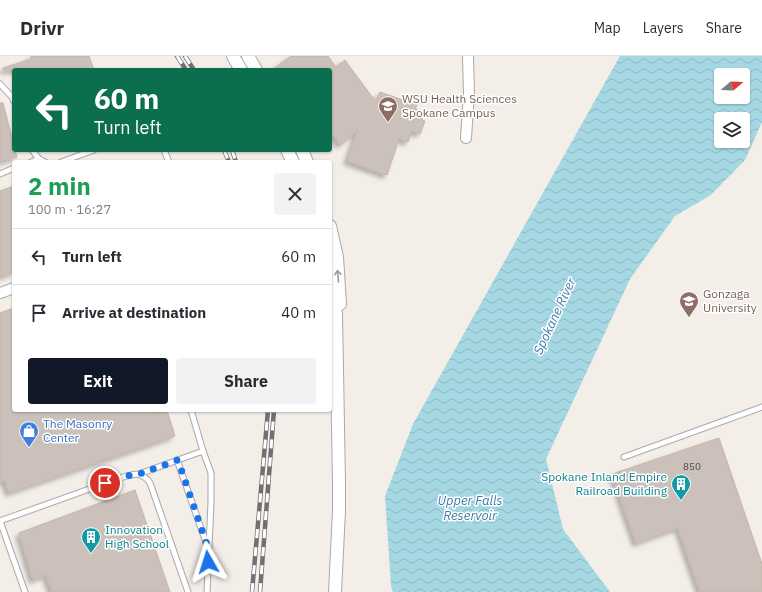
<!DOCTYPE html>
<html lang="en">
<head>
<meta charset="utf-8">
<style>
  body { margin:0; font-family:"IBM Plex Sans",sans-serif; background:#f2f2f3; color:#2b2b33; height:100vh; display:flex; flex-direction:column; font-size:15px; white-space:nowrap }
  * { box-sizing:border-box; margin:0 }
  p { font-size:13px; color:#7c7c81 }
  .icon { flex:none; width:22px; height:22px; fill:none; stroke:currentColor; stroke-width:2; stroke-linecap:round; stroke-linejoin:round }
  .map { position:relative; flex:1; overflow:hidden }
  .drawer { position:absolute; left:12px; top:104px; width:320px; height:252px; display:flex; flex-direction:column; background:#fff; border-radius:4px; box-shadow:0 1px 3px #0004 }
  .drawer>* { flex:none }
  .banner { position:absolute; left:12px; top:12px; width:320px; height:84px; border-radius:4px; box-shadow:0 1px 3px #0004; background:#0b6e4f; color:#fff; overflow:hidden }
  .needle { width:26px; rotate:71deg }
  .buttons { position:absolute; left:714px; top:12px; display:grid; gap:8px }
  .buttons a { display:grid; place-items:center; width:36px; height:36px; border-radius:4px; background:#fff; box-shadow:0 1px 3px #0004; font-size:20px }
  .pin { position:absolute; display:grid; place-items:center; width:34px; height:34px; color:#fff; margin:-17px; border:2px solid #fff; border-radius:50%; box-shadow:0 1px 4px #0007 }
  .me { position:absolute; width:44px; margin:-22px; rotate:354deg; stroke-linejoin:round; filter:drop-shadow(0 0 3px #0008) }
  .turn { display:flex; align-items:center; gap:14px; height:84px; padding:0 16px; font-size:18px }
  .turn .icon { width:52px; height:52px; stroke-width:2.5 }
  .turn b { display:block; font-size:28px; line-height:34px }
  .round { display:grid; place-items:center; flex:none; width:42px; height:42px; border-radius:4px; background:#f2f2f3 }
  .overview { display:flex; align-items:center; justify-content:space-between; height:68px; padding:0 16px }
  h1 { font-size:24px; font-weight:700; line-height:30px; color:#1e9e55 }
  .cta { display:flex; gap:8px; margin-top:auto; padding:8px 16px }
  .cta a { flex:1; height:46px; border-radius:4px; background:#111827; color:#fff; font-size:16px; font-weight:700; line-height:46px; text-align:center }
  .cta a+a { background:#f2f2f3; color:#2b2b33 }
  ul { padding:0; list-style:none }
  li { display:flex; align-items:center; gap:12px; height:56px; padding:0 16px; border-top:1px solid #e1e1e2 }
  li div { flex:1 }
  li b { display:block; font-size:15px }
  li em { font-style:normal }
  header { display:flex; align-items:center; gap:24px; box-sizing:border-box; height:56px; padding:0 20px; background:#fff; border-bottom:1px solid #e1e1e2 }
  header strong { font-size:19px }
  nav { display:flex; gap:22px; margin-inline-start:auto; font-size:14px }
  .map>svg:first-child { display:block }
  .water { fill:url(#water-waves); fill-rule:evenodd }
  .building { fill:#cbc1ba; stroke:#c6b4a9; filter:url(#shadow) }
  .lines { fill:none; stroke-linecap:round; stroke-linejoin:round }
  .service-casing { stroke:#a9a9a9; stroke-width:7 }
  .minor-casing { stroke:#a9a9a9; stroke-width:12 }
  .tertiary-casing { stroke:#a9a9a9; stroke-width:14 }
  .service { stroke:#fff; stroke-width:5 }
  .minor { stroke:#fff; stroke-width:10 }
  .tertiary { stroke:#fff; stroke-width:12 }
  .rail-casing { stroke:#707070; stroke-width:4.5 }
  .rail { stroke:#fff; stroke-width:3; stroke-dasharray:9; stroke-linecap:butt }
  .oneway { stroke:#9c9c9c }
  .route { stroke:#1a73e8; stroke-width:7; stroke-dasharray:0 12.6 }
  .labels { text-anchor:middle; stroke-width:3; stroke-linejoin:round; paint-order:stroke }
  .number-label { font-size:10px; fill:#4c4a48 }
  .education-label { font-size:12px; fill:#785e54; stroke:#fff; text-anchor:start }
  .shop-label { font-size:12px; fill:#366cbe; stroke:#fff; text-anchor:start }
  .culture-label { font-size:12px; fill:#0d838f; stroke:#fff; text-anchor:end }
  .water-label { font-size:13px; font-style:italic; fill:#407aaa; stroke:#fff }
</style>
</head>
<body>
<header>
<strong>Drivr</strong>
<nav><a>Map</a><a>Layers</a><a>Share</a></nav>
</header>
<div class="map">
<svg width="762" height="536" viewBox="0 0 762 536">
  <defs>
    <pattern id="water-waves" width="16" height="10" patternUnits="userSpaceOnUse"><rect width="16" height="10" fill="#a5d8e3"/><path d="M0 5q4-4 8 0t8 0" fill="none" stroke="#8eb9c2"/></pattern>
    <filter id="shadow"><feDropShadow dx="-3.5" dy="3.5" stdDeviation="2" flood-color="#0004"/></filter>
  </defs>
  <rect width="100%" height="100%" fill="#f3eee8"/>
  <path class="water" d="M 620,0 L 762,0 L 762,66 L 745,104 L 711,139 L 675,160 L 630,223 L 546,403 L 563,473 L 610,536 L 393,536 L 391,530 L 385,440 L 413,368 ZM 721,19 L 743,19 L 743,41 L 721,41 ZM 721,63 L 743,63 L 743,85 L 721,85 Z"/>
  <g class="building">
    <polygon points="31,0 89,0 94,14 3,14 3,12 31,3"/>
    <polygon points="291,0 328,0 336,11 345,4 376,46 380,36 417,49 415,53 424,56 422,64 425,65 420,78 412,75 408,86 399,83 387,119 347,105 357,75 340,89 330,75 330,14 272,14"/>
    <polygon points="0,47 3,47 14,89 14,94 15,94 17,101 0,106"/>
    <polygon points="14,130 14,216 0,221 0,135"/>
    <polygon points="14,252 14,354 154,354 154,357 167,354 175,380 9,437 5,425 0,426 0,257"/>
    <polygon points="719,382 762,508 762,536 700,536 678,472 636,487 612,418"/>
    <polygon points="135,434 170,536 52,536 46,519 33,524 19,477"/>
  </g>
  <g class="lines">
    <g class="service-casing">
      <g id="service">
        <polyline points="0,28 12,41 14,46"/>
        <polyline points="32,94 39,103 45,106"/>
        <polyline points="164,94 169,106"/>
        <polyline points="31,106 39,103"/>
        <polyline points="61,106 94,94"/>
        <polyline points="0,118 14,112"/>
        <polyline points="203,395 211,417 211,446 207,536"/>
        <polyline points="624,401 762,351"/>
        <polyline points="177,404 208,492"/>
        <polyline points="139,418 203,395 191,354"/>
        <path d="M 0,465 L 120,422 C 133,418 141,414 150,427 L 188,536"/>
        <polyline points="0,465 25,536"/>
      </g>
    </g>
    <g class="minor-casing">
      <g id="minor">
        <polyline points="466,82 469,37 468,0"/>
        <polyline points="0,237 14,232"/>
      </g>
    </g>
    <g class="tertiary-casing">
      <g id="tertiary">
        <polyline points="233,0 241,14"/>
        <polyline points="248,0 256,14"/>
        <polyline points="287,94 293,106"/>
        <polyline points="302,94 307,106"/>
        <polyline points="330,170 337,201 340,248"/>
        <polyline points="330,228 336,258 339,426 339,455 335,536"/>
      </g>
    </g>
    <use href="#service" class="service"/>
    <use href="#minor" class="minor"/>
    <use href="#tertiary" class="tertiary"/>
    <g class="rail-casing">
      <g id="rail">
        <polyline points="177,0 186,14"/>
        <polyline points="185,0 194,14"/>
        <polyline points="224,94 229,106"/>
        <polyline points="232,94 236,106"/>
        <polyline points="252,536 268,354"/>
        <polyline points="260,536 274,354"/>
      </g>
    </g>
    <use href="#rail" class="rail"/>
  </g>
  <defs><path id="oneway-shaft" d="M-6 0H5M1.5-3L5.5 0L1.5 3" fill="none" stroke-width="1.6" stroke-linecap="round" stroke-linejoin="round"/></defs>
  <use class="oneway" href="#oneway-shaft" transform="translate(338 220) rotate(-95)"/>
  <g class="lines">
    <polyline class="route" points="105,427 131,419 139,418 178,404 209,495 208,506"/>
  </g>
  <defs>
    <g id="university-pin" transform="scale(1)"><path d="M0 17L-7.5 6A9.5 9.5 0 1 1 7.5 6Z" fill="#8d6e63" stroke="#fff"/><path d="M0-5L7-2L0 1L-7-2ZM-4 1L0 2.5L4 1V4Q0 6-4 4Z" fill="#fff"/></g>
    <g id="shop-pin" transform="scale(1)"><path d="M0 17L-7.5 6A9.5 9.5 0 1 1 7.5 6Z" fill="#3f7fe0" stroke="#fff"/><path d="M-5-2.5h2.3a2.7 3.5 0 0 1 5.4 0H5L5.5 6h-11ZM-1.5-2.5h3a1.5 2.3 0 0 0-3 0Z" fill="#fff"/></g>
    <g id="building-pin" transform="scale(1)"><path d="M0 17L-7.5 6A9.5 9.5 0 1 1 7.5 6Z" fill="#0f9aa8" stroke="#fff"/><path d="M-4-6H4V6H1V3H-1V6H-4ZM-2.5-4.3h1.7v1.8h-1.7ZM.8-4.3h1.7v1.8H.8ZM-2.5-1h1.7V.8h-1.7ZM.8-1h1.7V.8H.8Z" fill="#fff"/></g>
  </defs>
  <g fill-rule="evenodd">
    <use href="#university-pin" x="388" y="50"/>
    <use href="#university-pin" x="689" y="245"/>
    <use href="#shop-pin" x="29" y="375"/>
    <use href="#building-pin" x="681" y="428"/>
    <use href="#building-pin" x="91" y="481"/>
  </g>
  <g class="labels">
    <g class="number-label">
      <text x="692" y="414">850</text>
    </g>
    <g class="education-label">
      <text x="402" y="47">WSU Health Sciences<tspan x="402" dy="14">Spokane Campus</tspan></text>
      <text x="703" y="242">Gonzaga<tspan x="703" dy="14">University</tspan></text>
    </g>
    <g class="shop-label">
      <text x="43" y="372">The Masonry<tspan x="43" dy="14">Center</tspan></text>
    </g>
    <g class="culture-label">
      <text x="667" y="425">Spokane Inland Empire<tspan x="667" dy="14">Railroad Building</tspan></text>
      <text x="105" y="478" text-anchor="start">Innovation<tspan x="105" dy="14">High School</tspan></text>
    </g>
    <g class="water-label">
      <text transform="translate(554 260) rotate(-65)" y="5">Spokane River</text>
      <text x="470" y="449">Upper Falls<tspan x="470" dy="15">Reservoir</tspan></text>
    </g>
  </g>
</svg>
<div class="buttons">
<a><svg class="needle" viewBox="-14 -14 28 28"><path d="M0-13l5 13h-10z" fill="#e53935"/><path d="M0 13l5-13h-10z" fill="#7c7c81"/></svg></a>
<a><svg class="icon" aria-label="layers" viewBox="0 0 24 24"><path d="M12 4l9 5-9 5-9-5zM3 14l9 5 9-5"/></svg></a>
</div>
<div class="pin" style="left:105px;top:427px;background:#d93025"><svg class="icon" aria-label="arrive" viewBox="0 0 24 24"><path d="M6 21V4h12l-3 4 3 4H6"/></svg></div>
<svg class="me" style="left:208px;top:506px" viewBox="-20 -20 40 40"><path d="M0-17L14 15 0 8-14 15z" fill="#1a73e8" stroke="#fff" stroke-width="4"/></svg>
<div class="banner">
<div class="turn"><svg class="icon" aria-label="left" viewBox="0 0 24 24"><path d="M17 20v-9H6M10 6l-5 5 5 5"/></svg><div><b>60 m</b>Turn left</div></div>
</div>
<section class="drawer">
<div class="overview"><div><h1>2 min</h1><p>100 m · 16:27</p></div><a class="round"><svg class="icon" aria-label="close" viewBox="0 0 24 24"><path d="M6 6l12 12M18 6L6 18"/></svg></a></div>
<ul>
<li><svg class="icon" aria-label="left" viewBox="0 0 24 24"><path d="M17 20v-9H6M10 6l-5 5 5 5"/></svg><div><b>Turn left</b></div><em>60 m</em></li>
<li><svg class="icon" aria-label="arrive" viewBox="0 0 24 24"><path d="M6 21V4h12l-3 4 3 4H6"/></svg><div><b>Arrive at destination</b></div><em>40 m</em></li>
</ul>
<div class="cta"><a>Exit</a><a>Share</a></div>
</section>
</div>
</body>
</html>
